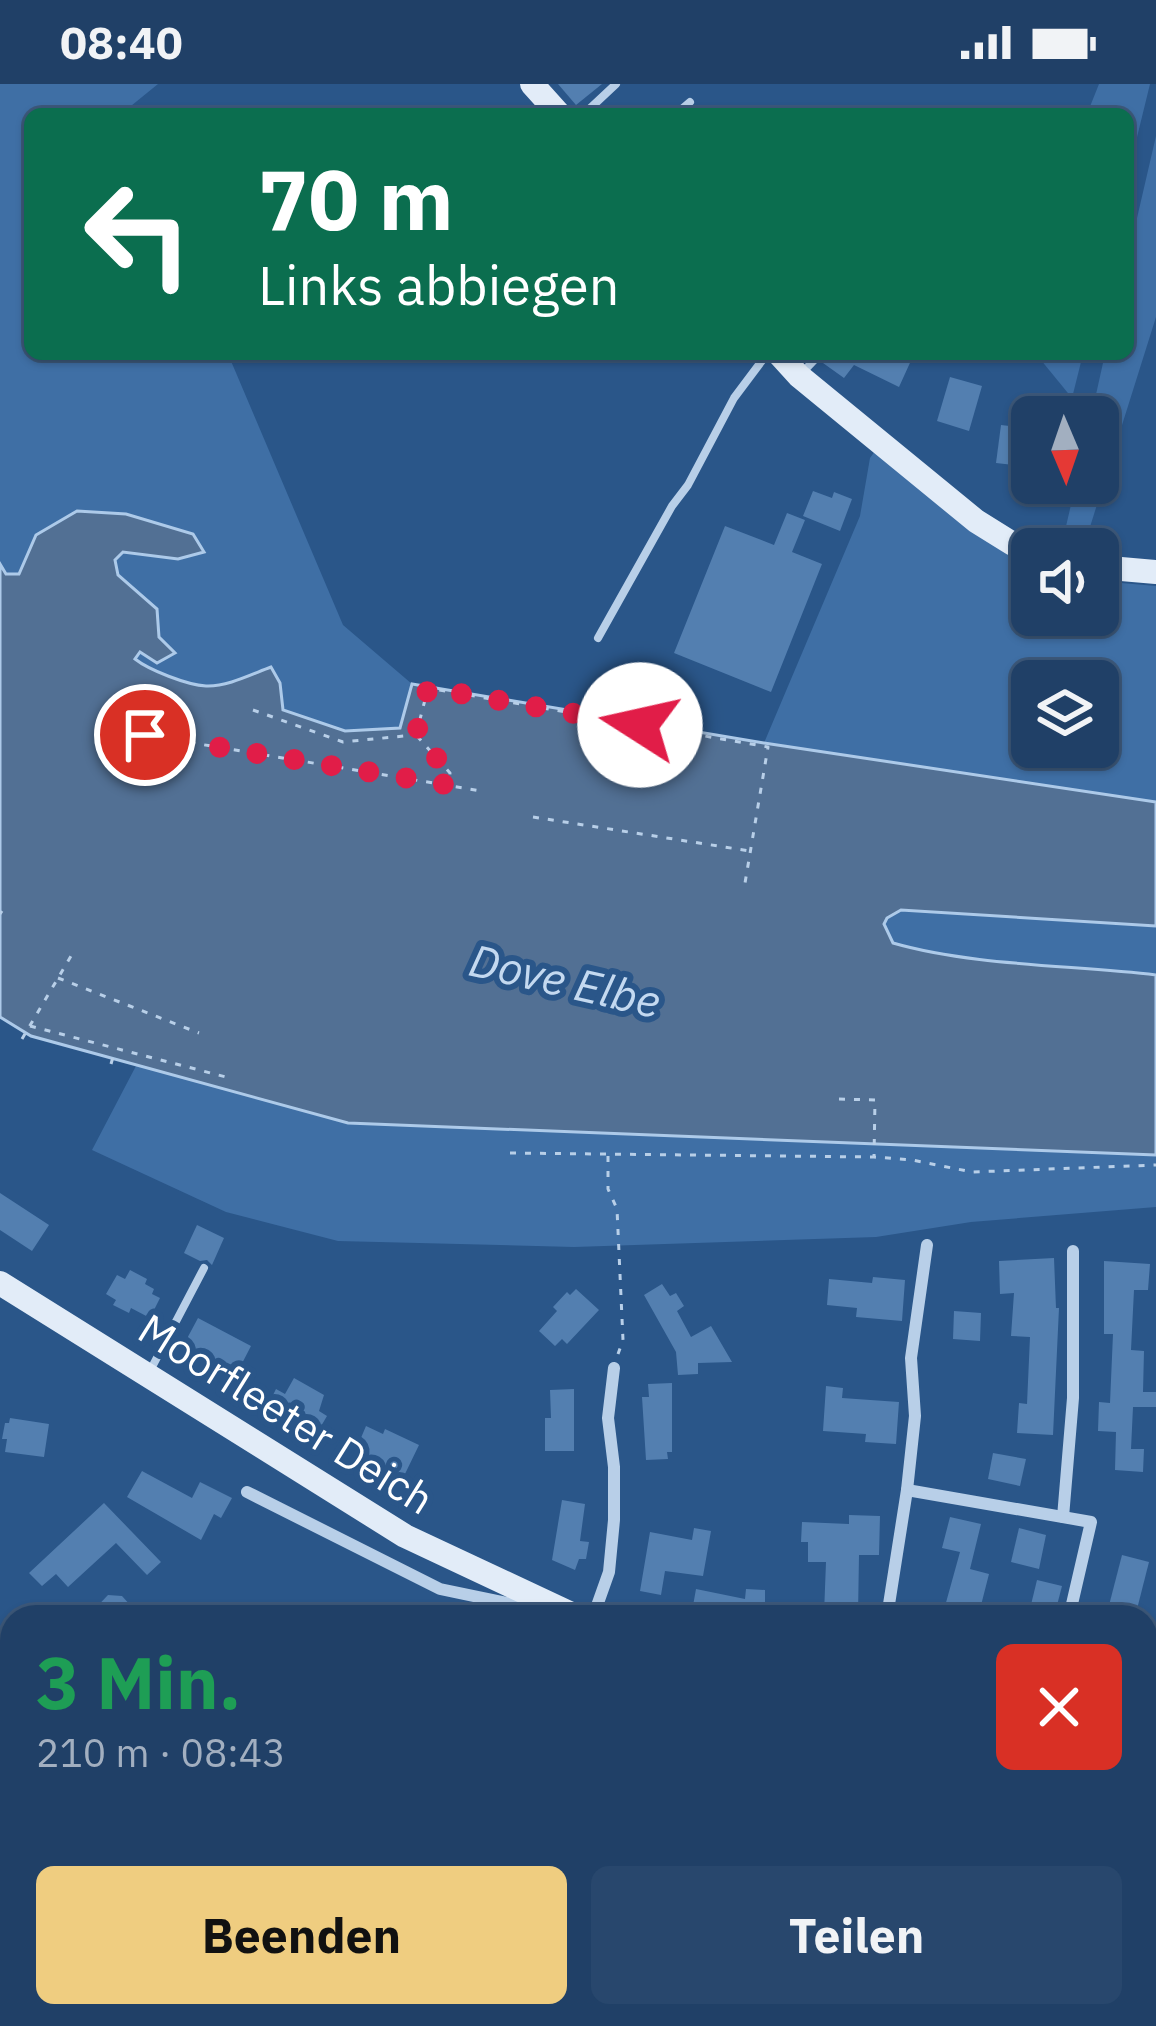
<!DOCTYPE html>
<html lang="de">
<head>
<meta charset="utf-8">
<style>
  body { margin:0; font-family:"IBM Plex Sans",sans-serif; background:#28476d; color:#f1f3f6; height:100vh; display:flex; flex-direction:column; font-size:45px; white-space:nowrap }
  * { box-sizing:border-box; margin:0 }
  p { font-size:39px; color:#a2afc0 }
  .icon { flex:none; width:66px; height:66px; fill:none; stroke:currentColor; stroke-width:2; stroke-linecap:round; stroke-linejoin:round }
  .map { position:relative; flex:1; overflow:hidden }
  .panel { position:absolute; left:0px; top:1521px; width:1158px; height:423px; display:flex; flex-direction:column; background:#204067; border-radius:36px 36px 0 0; box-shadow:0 3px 9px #0004,0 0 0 3px #3d597b }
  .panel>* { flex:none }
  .top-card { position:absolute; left:24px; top:24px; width:1110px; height:252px; border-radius:18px; box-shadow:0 3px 9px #0004,0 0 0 3px #3d597b; background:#0b6e4f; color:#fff; overflow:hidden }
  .needle { width:78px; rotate:178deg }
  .fabs { position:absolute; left:1011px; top:312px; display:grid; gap:24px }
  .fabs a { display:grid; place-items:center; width:108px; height:108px; border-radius:18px; background:#204067; box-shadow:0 3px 9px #0004,0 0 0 3px #3d597b; font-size:60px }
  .pin { position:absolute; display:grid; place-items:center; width:102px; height:102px; color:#fff; margin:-51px; border:6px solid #fff; border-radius:50%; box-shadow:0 3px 12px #0007 }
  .me { position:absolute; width:132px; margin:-66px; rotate:280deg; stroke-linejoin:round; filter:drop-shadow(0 0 9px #0008) }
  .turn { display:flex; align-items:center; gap:42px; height:252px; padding:0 36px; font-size:54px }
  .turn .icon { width:156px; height:156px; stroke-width:2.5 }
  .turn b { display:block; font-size:84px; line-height:102px }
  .round { display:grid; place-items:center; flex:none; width:126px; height:126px; border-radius:18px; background:#28476d }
  .overview { display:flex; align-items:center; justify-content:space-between; height:204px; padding:0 36px }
  h1 { font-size:72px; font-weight:700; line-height:90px; color:#1e9e55 }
  .cta { display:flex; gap:24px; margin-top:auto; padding:24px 36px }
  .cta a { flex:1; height:138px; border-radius:18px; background:#efcd80; color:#111; font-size:48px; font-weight:700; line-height:138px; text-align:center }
  .cta a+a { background:#28476d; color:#f1f3f6 }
  .status { display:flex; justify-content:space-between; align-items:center; height:84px; padding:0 60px; background:#204067; direction:ltr }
  .status svg { height:33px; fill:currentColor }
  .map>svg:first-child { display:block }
  .green { fill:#3f6fa5; fill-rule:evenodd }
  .water { fill:#527094; stroke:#adcae9; stroke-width:3 }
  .building { fill:#537fb0 }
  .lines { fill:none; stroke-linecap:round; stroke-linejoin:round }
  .path { stroke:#b8cfe8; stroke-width:3; stroke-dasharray:6 9; stroke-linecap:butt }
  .lane { stroke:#b8cfe8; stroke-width:8 }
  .street { stroke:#b8cfe8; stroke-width:12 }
  .secondary { stroke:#e2ecf8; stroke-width:24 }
  .route { stroke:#e11d48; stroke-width:21; stroke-dasharray:0 37.8 }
  .labels { text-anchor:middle; stroke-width:12; stroke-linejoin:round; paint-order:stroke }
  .street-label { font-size:42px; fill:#fff; stroke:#2a5689 }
  .water-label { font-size:45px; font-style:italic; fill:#c4d9f0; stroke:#2a5689 }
</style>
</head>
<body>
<div class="status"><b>08:40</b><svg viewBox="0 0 49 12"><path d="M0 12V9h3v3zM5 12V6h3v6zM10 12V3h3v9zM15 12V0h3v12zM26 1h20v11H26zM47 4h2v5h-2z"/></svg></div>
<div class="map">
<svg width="1156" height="1942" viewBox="0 0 1156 1942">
  <rect width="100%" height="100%" fill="#2a5689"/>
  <g class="green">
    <path d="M 0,0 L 158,0 L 126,26 L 127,30 L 30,30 L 30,270 L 228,270 L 343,541 L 412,600 L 400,644 L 345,647 L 282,626 L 280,599 L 270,583 C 251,591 226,603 205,602 C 184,601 150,587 134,575 L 159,553 L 157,525 L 118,491 L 115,477 L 123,467 L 177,475 L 203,468 L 192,450 L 36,451 L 19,490 L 6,490 L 0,480 Z"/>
    <polygon points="1099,0 1150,0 1128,90 1128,30 1087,30"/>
    <polygon points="1156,52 1156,233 1084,462 1064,451 1076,399 1098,399 1098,333 1091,333 1105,270 1128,270 1128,173"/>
    <polygon points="1036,270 1083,270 1072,314"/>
    <path d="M 875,367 L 989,458 L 1032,488 L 1032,531 L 1098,531 L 1098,497 L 1156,502 L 1156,718 L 764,659 L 860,432 L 870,374 ZM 1032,597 L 1098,597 L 1098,663 L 1032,663 Z"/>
    <path d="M 901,826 L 1156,842 L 1156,891 C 1069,881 977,882 893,859 L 884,840 L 887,834 Z"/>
    <polygon points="137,980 348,1039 1156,1071 1156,1123 971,1138 876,1153 574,1163 338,1157 226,1128 92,1066"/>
    <polygon points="847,1932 985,1932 980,1942 846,1942"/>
  </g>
  <path class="water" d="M 77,427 L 126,430 L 193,450 L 204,468 L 178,475 L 123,468 L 115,476 L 118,491 L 157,525 L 159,553 L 175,569 L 157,579 L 140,568 L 135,575 C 149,586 187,601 206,602 C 227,603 252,590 271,583 L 280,599 L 283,626 L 345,647 L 400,644 L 412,600 L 764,659 L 1156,718 L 1156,842 L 901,826 L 887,834 L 884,840 L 893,859 C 973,882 1072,881 1156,891 L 1156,1071 L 348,1039 L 31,952 L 0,933 L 0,480 L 6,490 L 19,490 L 36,451 Z"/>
  <g class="building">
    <polygon points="558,0 602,0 576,21"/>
    <polygon points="828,270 914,270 899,303 854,281 844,294 823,279"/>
    <polygon points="950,293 982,302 969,347 937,337"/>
    <polygon points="1001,341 1027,344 1022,382 996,379"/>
    <polygon points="813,407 832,414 834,408 852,415 840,447 803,432"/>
    <polygon points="787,429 805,436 792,468 822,480 771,608 674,569 725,442 774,461"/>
    <polygon points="0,1109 49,1141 32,1167 0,1146"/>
    <polygon points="197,1141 224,1154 212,1181 207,1176 200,1177 184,1169"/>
    <polygon points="1054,1174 1056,1224 1059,1224 1053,1351 1017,1349 1019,1319 1027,1320 1030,1253 1011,1252 1014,1209 1000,1210 999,1177"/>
    <polygon points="1104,1177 1150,1180 1148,1206 1134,1206 1131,1266 1144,1267 1143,1308 1156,1308 1156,1323 1133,1323 1131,1365 1144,1365 1143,1388 1115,1386 1116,1348 1098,1347 1099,1318 1110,1319 1113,1250 1104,1250"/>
    <polygon points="130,1186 147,1195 145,1200 154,1205 152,1210 160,1214 150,1234 131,1224 129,1229 113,1221 116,1216 106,1210 117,1191 125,1195"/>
    <polygon points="873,1193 905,1196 902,1237 856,1233 857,1224 827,1221 829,1195 872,1199"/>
    <polygon points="662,1200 670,1212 676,1209 684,1222 677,1227 691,1253 711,1242 732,1278 698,1279 698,1290 678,1291 676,1268 644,1211"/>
    <polygon points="576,1205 599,1226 567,1260 562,1255 555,1262 539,1247 557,1227 553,1223 567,1208 570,1211"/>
    <polygon points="954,1227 981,1229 980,1257 953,1255"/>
    <polygon points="198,1234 251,1262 236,1291 226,1286 223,1290 208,1283 211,1277 183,1262"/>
    <polygon points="294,1294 324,1311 319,1327 327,1332 317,1349 283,1332 285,1328 269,1319 276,1305 285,1310"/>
    <polygon points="672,1299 672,1368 667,1368 668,1375 646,1376 642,1313 649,1313 648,1300"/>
    <polygon points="826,1302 843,1304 842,1314 899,1318 896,1360 865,1358 866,1350 823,1347"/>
    <polygon points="574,1305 574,1367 545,1367 545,1334 551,1334 550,1306"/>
    <polygon points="10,1334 49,1340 44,1373 5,1368 7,1355 2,1355 5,1339 9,1339"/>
    <polygon points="366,1342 383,1350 385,1345 419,1361 404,1392 378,1380 376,1385 362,1378 364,1373 355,1368"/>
    <polygon points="993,1369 1026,1375 1020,1402 988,1395"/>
    <polygon points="142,1387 192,1414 200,1398 232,1414 221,1434 214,1430 201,1456 127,1413"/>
    <polygon points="562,1416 585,1420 580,1457 589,1458 586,1475 579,1475 575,1486 552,1476"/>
    <polygon points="104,1419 161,1478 147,1491 116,1459 68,1503 56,1490 42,1502 29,1489"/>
    <polygon points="849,1431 880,1432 879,1471 859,1471 858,1531 824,1530 826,1478 808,1478 808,1458 801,1458 802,1438 849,1440"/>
    <polygon points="950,1433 981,1440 970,1485 989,1490 978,1533 942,1533 960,1468 942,1464"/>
    <polygon points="694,1444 711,1447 703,1492 665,1487 661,1511 640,1507 650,1448 692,1456"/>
    <polygon points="1019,1444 1046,1451 1039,1485 1011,1478"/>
    <polygon points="1122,1471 1149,1478 1135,1533 1106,1533"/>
    <polygon points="1037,1496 1062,1502 1054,1533 1029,1529"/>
    <polygon points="696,1505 745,1515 746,1505 765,1506 765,1518 784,1522 783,1532 722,1529 722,1533 691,1533"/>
    <polygon points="108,1511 122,1512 141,1533 87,1533"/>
  </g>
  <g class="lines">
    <g class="path">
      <polyline points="253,626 343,658 414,651"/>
      <polyline points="145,651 481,707"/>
      <polyline points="416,651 428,604 768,663 745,799"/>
      <polyline points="417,652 450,689 449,701"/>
      <polyline points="533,733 750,767"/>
      <polyline points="0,830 2,827"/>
      <polyline points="58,894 199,949"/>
      <polyline points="30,942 226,993"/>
      <polyline points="22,955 74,867"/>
      <polyline points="111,980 115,966"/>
      <polyline points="839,1015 875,1016 874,1073"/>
      <polyline points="510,1069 874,1073 912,1076 972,1088 1156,1081"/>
      <polyline points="608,1072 608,1105 617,1125 623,1256 618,1270"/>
      <polyline points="419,1533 428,1521"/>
      <polyline points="0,1909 12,1899"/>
      <polyline points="572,1942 583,1932"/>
    </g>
    <g class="lane">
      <polyline points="584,30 616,0"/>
      <polyline points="676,30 690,18"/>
      <polyline points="800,291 820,270"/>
      <polyline points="598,554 672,422 688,401 734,314 767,270"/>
      <polyline points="151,1285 204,1184"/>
    </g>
    <g class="street">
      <polyline points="907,1406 1091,1438 1069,1533"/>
      <polyline points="247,1408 440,1505 517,1521 533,1517"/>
      <polyline points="1063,1433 1073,1314 1073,1167"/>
      <polyline points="593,1533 609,1488 614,1436 614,1383 608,1334 614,1284"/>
      <polyline points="887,1533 907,1406 915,1332 911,1274 927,1161"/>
      <polyline points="1138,1932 1143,1942"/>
    </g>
    <g class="secondary">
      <polyline points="532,0 559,30"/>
      <polyline points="779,270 799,292 976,437 1013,460 1032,467"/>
      <polyline points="1098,483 1156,488"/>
      <polyline points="0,1199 405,1452 578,1533"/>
      <polyline points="1146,1746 1156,1733"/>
      <polyline points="999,1942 1006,1932"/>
    </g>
  </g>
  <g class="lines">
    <polyline class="route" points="145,651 449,701 450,689 416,651 428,604 640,641"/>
  </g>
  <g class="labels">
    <g class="street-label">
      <text transform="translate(286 1330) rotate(32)" y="15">Moorfleeter Deich</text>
    </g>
    <g class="water-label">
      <text transform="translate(565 897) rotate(13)" y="16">Dove Elbe</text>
    </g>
  </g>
</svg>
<div class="fabs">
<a><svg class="needle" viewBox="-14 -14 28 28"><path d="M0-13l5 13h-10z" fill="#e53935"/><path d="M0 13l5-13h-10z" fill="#a2afc0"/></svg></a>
<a><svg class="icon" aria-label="sound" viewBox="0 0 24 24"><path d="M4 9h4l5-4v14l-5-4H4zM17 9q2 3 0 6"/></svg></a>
<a><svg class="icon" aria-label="layers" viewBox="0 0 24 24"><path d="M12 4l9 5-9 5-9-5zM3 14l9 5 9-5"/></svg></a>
</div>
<div class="pin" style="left:145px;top:651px;background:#d93025"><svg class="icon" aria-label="arrive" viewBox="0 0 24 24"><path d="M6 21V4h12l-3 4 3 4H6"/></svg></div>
<svg class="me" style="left:640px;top:641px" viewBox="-20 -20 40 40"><circle r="19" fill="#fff"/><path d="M0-13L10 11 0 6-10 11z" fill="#e11d48"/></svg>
<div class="top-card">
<div class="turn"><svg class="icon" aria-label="left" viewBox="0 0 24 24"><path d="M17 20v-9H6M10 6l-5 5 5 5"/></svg><div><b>70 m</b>Links abbiegen</div></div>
</div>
<section class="panel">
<div class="overview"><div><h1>3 Min.</h1><p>210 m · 08:43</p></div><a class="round" style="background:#d93025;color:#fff"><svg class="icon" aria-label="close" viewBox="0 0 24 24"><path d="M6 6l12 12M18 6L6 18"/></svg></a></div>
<div class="cta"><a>Beenden</a><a>Teilen</a></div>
</section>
</div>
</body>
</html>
